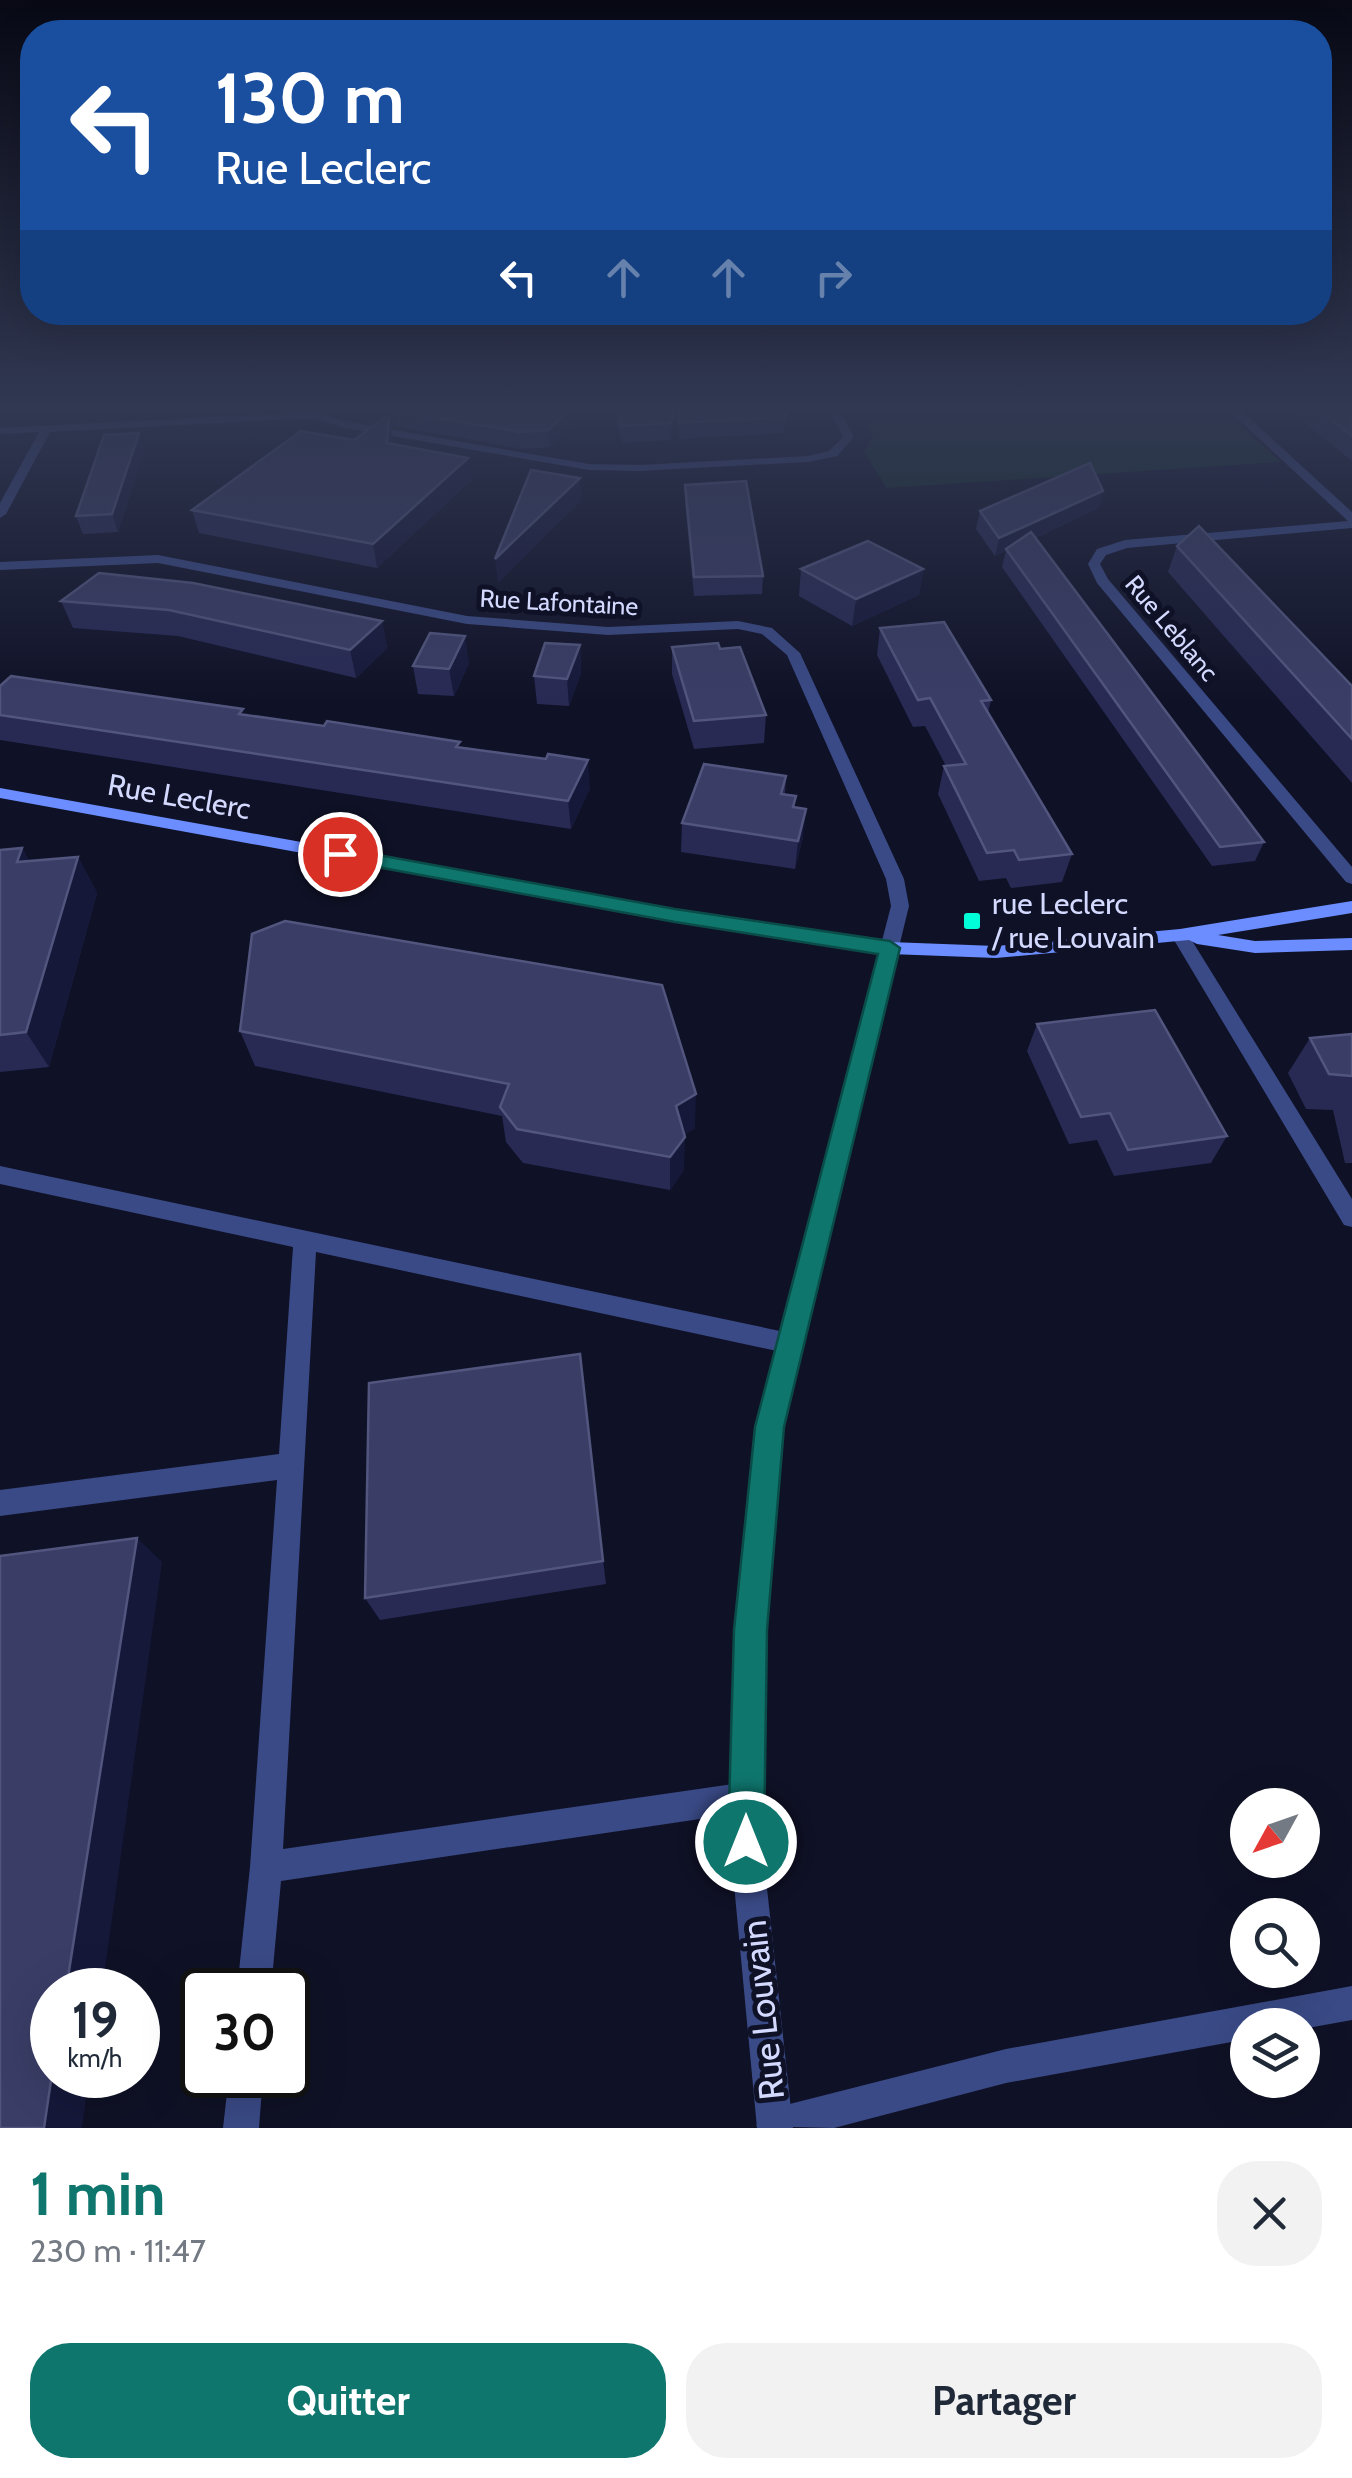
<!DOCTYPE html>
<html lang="fr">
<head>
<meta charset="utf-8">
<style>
  body { margin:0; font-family:Cabin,sans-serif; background:#f2f2f3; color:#1f2937; height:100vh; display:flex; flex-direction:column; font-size:38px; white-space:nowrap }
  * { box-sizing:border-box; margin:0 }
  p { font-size:32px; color:#747a83 }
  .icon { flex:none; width:55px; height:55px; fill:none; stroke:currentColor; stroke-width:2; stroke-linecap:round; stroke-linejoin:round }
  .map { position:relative; height:2128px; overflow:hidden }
  .drawer { display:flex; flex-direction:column; background:#fff; flex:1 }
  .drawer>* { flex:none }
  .top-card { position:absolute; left:20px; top:20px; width:1312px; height:305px; border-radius:40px; box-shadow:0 10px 40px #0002; background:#1a4fa0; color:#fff; overflow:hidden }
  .needle { width:65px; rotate:230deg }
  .controls { position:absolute; left:1230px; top:1788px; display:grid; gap:20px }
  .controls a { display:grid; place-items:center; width:90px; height:90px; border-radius:50%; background:#fff; box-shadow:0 10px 40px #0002; font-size:50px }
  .speed { position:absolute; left:30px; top:1968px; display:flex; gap:20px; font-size:50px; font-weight:700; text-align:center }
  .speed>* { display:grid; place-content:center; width:130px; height:130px; border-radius:50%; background:#fff; box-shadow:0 10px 40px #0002; line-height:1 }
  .speed small { font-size:25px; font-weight:400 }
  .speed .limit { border:5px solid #111; border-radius:15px; background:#fff; color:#111 }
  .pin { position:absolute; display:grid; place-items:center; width:85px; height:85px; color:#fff; margin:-42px; border:5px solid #fff; border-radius:50%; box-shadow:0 2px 10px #0007 }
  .me { position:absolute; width:110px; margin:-55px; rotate:0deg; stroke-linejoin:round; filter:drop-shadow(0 0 8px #0008) }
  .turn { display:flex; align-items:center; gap:35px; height:210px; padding:0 30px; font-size:45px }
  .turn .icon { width:130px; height:130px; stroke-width:2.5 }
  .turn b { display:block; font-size:70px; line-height:85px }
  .lanes { display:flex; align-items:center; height:95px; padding:0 30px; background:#0003; justify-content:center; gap:50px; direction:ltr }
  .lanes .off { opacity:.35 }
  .round { display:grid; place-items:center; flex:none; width:105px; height:105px; border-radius:40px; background:#f2f2f3 }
  .head { display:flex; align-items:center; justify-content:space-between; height:170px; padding:0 30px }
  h1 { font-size:60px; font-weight:700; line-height:75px; color:#0f766e }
  .action { display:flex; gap:20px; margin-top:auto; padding:20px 30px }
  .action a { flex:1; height:115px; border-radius:40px; background:#0f766e; color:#fff; font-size:40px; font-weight:700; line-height:115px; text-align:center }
  .action a+a { background:#f2f2f3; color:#1f2937 }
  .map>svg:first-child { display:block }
  .green { fill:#123028 }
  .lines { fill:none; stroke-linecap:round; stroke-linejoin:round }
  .lane { fill:#3a4a86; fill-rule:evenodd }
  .street { fill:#3a4a86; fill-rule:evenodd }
  .secondary { fill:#6b8dff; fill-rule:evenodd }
  .wall { fill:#282a54 }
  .shaded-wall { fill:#16183a }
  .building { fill:#3a3d66; stroke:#52567e; stroke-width:2.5 }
  .route { fill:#0f766e; stroke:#0a4d48; stroke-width:2.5 }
  .poi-dot { fill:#00ffd8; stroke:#0f1126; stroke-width:4 }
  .labels { text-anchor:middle; stroke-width:10; stroke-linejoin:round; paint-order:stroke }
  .far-street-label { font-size:25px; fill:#d4daff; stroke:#0f1126 }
  .street-label { font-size:30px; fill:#d4daff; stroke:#0f1126 }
  .poi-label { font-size:30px; fill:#d4daff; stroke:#0f1126; text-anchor:start }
  .near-street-label { font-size:35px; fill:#d4daff; stroke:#0f1126 }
</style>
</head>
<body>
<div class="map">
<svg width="1352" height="2128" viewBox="0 0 1352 2128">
  <rect width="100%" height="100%" fill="#0f1126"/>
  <polygon class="green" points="856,406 1218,406 1281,462 887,488 864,452 873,437"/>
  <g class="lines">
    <g class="lane">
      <polygon points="1180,929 1186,931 1352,1199 1352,1227 1344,1225 1171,935"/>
      <polygon points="0,1166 799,1335 803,1343 799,1351 791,1354 316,1252 283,1849 747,1782 758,1786 762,1797 758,1808 747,1812 281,1881 271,1990 237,1990 250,1867 277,1480 0,1516 0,1490 279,1454 293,1247 0,1184"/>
      <polygon points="1352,1986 1352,2020 1302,2029 1302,2025 1248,2025 1248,2039 1006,2083 834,2128 756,2126 762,2114 774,2108 1006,2049"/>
      <polygon points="229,2075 263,2075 259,2128 223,2128"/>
    </g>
    <g class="street">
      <polygon points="827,406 837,406 854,437 837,456 808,462 640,471 589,470 346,428 312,418 50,432 6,514 0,518 0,503 39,432 0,434 0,428 313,412 348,422 589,464 640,465 808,456 829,451 843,437"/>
      <polygon points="1224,406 1236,406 1352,512 1352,528 1127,548 1106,555 1100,564 1108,579 1352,867 1352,884 1346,882 1097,583 1088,564 1097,549 1125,540 1348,521"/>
      <polygon points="158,555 467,616 608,627 738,621 772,628 800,653 904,879 909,906 782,1427 764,1629 762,1842 793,2128 757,2128 730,1842 736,1629 756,1427 891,906 886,879 787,655 762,634 738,629 608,635 467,624 158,563 0,570 0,562"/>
    </g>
    <polygon class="secondary" points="0,788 675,909 890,942 996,946 1180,929 1352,901 1352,913 1218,935 1255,941 1352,938 1352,950 1255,953 1197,944 1189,940 996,958 890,954 675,921 0,798"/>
  </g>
  <g class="wall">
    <polygon points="390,406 594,406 550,447 523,449 394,426"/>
    <polygon points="612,406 780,406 786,417 784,433 679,439 677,414 671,440 622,443"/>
    <polygon points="1284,406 1352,406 1352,461"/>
    <polygon points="389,418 392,444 468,458 471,480 377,568 199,533 192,510 354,440"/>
    <polygon points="144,450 118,532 83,534 76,516"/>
    <polygon points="685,485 763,576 762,594 694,596 685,502"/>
    <polygon points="1103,491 1098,508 1035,538 1264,842 1255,861 1212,866 1002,567 1006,551 995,556 976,529 980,511"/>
    <polygon points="1177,546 1352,686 1352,783 1168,572"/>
    <polygon points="801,569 923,569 919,595 852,626 799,596"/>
    <polygon points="61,601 382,621 387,648 356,678 178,636 73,628"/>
    <polygon points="880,628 991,700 988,713 1072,854 1062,882 1011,888 1006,878 979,881 938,794 944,766 946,766 925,726 913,727 877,655"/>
    <polygon points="580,645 581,673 569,706 537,704 534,676"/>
    <polygon points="672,647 720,649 766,715 764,743 694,749 672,674"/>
    <polygon points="469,663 454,696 418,694 413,666"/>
    <polygon points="0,715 245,715 460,747 590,788 571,829 0,740"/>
    <polygon points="786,776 785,794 795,807 803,837 795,869 681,852 682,823"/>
    <polygon points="22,848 29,861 78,857 97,893 49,1067 0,1072 0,850"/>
    <polygon points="252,934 695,1128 684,1135 684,1170 670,1190 523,1163 506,1142 502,1116 255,1066 240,1031"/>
    <polygon points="1037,1024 1227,1136 1211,1163 1114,1176 1097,1140 1069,1144 1027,1051"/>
    <polygon points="1352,1034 1352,1163 1345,1163 1333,1110 1306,1109 1288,1073 1310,1038"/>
    <polygon points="580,1354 606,1584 380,1620 365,1598"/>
  </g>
  <g class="shaded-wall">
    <polygon points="0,406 6,406 0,417"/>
    <polygon points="575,406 594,406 550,447 548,430"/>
    <polygon points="675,406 677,406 677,414 671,440 671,423"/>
    <polygon points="389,418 393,440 391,465 387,443"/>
    <polygon points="139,433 144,450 118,532 112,514"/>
    <polygon points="468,458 471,480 377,568 373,544"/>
    <polygon points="580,478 581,501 498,583 495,559"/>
    <polygon points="1103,491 1098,508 995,556 999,538"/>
    <polygon points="923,569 919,595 852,626 856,599"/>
    <polygon points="382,621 387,648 356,678 350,650"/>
    <polygon points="465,636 469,663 454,696 449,669"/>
    <polygon points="580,645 581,673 569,706 567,679"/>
    <polygon points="588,760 590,788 571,829 568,801"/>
    <polygon points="806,809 803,837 795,869 798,841"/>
    <polygon points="22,848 42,884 17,862"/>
    <polygon points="78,857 97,893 49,1067 26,1032"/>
    <polygon points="696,1094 695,1128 676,1140 676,1106"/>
    <polygon points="685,1137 684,1170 670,1190 670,1157"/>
    <polygon points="580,1354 584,1383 606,1584 603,1561"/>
    <polygon points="137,1538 162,1562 102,1990 66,1990"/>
    <polygon points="52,2075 89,2075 82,2128 44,2128"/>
  </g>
  <g class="building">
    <polygon points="390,406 575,406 548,430 521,432 391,410"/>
    <polygon points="616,406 675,406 671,423 621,426"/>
    <polygon points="678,406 780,406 786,417 679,423"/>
    <polygon points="1314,406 1352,406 1352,436"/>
    <polygon points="385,417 389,418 387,443 468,458 373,544 192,510 301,431 354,440"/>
    <polygon points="139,433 112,514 76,516 104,435"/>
    <polygon points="1090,463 1103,491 999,538 980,511"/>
    <polygon points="531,470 580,478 495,559"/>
    <polygon points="746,481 763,576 694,577 685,485"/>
    <polygon points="1199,526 1352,686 1352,739 1177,546"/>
    <polygon points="1031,532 1264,842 1220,847 1006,549"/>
    <polygon points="868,541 923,569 856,599 801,569"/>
    <polygon points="99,573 193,583 382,621 350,650 169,610 61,601"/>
    <polygon points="944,622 991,700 981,701 1072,854 1019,860 1014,850 987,853 944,766 966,764 930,698 918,700 880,628"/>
    <polygon points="430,633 465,636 449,669 413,666"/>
    <polygon points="545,643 580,645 567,679 534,676"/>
    <polygon points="718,643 720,649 740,647 766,715 694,721 672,647"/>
    <polygon points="11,676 243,709 239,714 324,726 327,721 460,742 456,747 546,759 548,754 588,760 568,801 0,715 0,686"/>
    <polygon points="704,764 786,776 781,794 796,796 793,807 806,809 798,841 682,823"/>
    <polygon points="22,848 17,862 78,857 26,1032 0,1035 0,850"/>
    <polygon points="285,921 662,985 696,1094 676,1106 685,1137 670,1157 517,1129 500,1107 509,1084 240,1031 252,934"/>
    <polygon points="1155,1010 1227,1136 1128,1150 1110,1113 1081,1117 1037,1024"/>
    <polygon points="1352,1034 1352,1076 1329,1074 1310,1038"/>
    <polygon points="580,1354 603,1561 365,1598 369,1383"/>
    <polygon points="137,1538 66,1990 52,1990 52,2074 44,2128 0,2128 0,1556"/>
  </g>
  <linearGradient id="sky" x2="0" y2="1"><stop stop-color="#080915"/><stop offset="0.58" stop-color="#313852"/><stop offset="1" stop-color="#313852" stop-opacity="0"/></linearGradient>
  <rect width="1352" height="704" fill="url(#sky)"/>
  <polygon class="route" points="340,848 675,909 890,941 900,948 784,1427 767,1630 764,1842 759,1855 746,1860 734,1855 728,1842 734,1630 755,1427 878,954 675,922 334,859 331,854"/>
  <rect class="poi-dot" x="962" y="911" width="20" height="20" rx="5"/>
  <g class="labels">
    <g class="far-street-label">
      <text transform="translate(559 602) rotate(3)" y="9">Rue Lafontaine</text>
      <text transform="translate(1172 628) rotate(50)" y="9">Rue Leblanc</text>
    </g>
    <g class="street-label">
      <text transform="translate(179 797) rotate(10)" y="10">Rue Leclerc</text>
    </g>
    <g class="poi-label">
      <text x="992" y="914">rue Leclerc<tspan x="992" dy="34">/ rue Louvain</tspan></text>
    </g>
    <g class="near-street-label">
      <text transform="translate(763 2010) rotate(-96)" y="12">Rue Louvain</text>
    </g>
  </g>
</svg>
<div class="controls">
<a><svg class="needle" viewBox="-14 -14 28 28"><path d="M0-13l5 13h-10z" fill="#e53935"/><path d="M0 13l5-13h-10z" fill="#747a83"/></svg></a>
<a><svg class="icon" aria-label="search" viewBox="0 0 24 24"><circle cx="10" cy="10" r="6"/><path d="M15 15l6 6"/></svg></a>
<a><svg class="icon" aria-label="layers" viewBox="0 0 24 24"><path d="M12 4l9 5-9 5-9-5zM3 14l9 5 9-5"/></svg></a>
</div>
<div class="speed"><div>19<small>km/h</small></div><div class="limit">30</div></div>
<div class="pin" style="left:340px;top:854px;background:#d93025"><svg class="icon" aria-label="arrive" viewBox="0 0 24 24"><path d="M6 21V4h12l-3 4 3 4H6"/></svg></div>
<svg class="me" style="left:746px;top:1842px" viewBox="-20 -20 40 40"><circle r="17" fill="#0f766e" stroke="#fff" stroke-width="3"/><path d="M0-11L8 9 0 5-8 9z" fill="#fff"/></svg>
<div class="top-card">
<div class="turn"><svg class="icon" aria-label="left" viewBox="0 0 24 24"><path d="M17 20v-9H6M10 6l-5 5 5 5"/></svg><div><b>130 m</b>Rue Leclerc</div></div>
<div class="lanes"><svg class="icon" aria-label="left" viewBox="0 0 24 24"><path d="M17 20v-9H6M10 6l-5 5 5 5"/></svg><svg class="icon off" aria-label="ahead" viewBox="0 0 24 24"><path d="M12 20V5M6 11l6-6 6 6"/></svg><svg class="icon off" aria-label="ahead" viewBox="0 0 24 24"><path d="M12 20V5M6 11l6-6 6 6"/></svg><svg class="icon off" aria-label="right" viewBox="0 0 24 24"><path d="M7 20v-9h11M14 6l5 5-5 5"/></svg></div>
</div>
</div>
<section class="drawer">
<div class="head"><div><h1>1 min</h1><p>230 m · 11:47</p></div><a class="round"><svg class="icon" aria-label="close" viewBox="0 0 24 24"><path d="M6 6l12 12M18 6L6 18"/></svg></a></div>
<div class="action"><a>Quitter</a><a>Partager</a></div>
</section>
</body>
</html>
